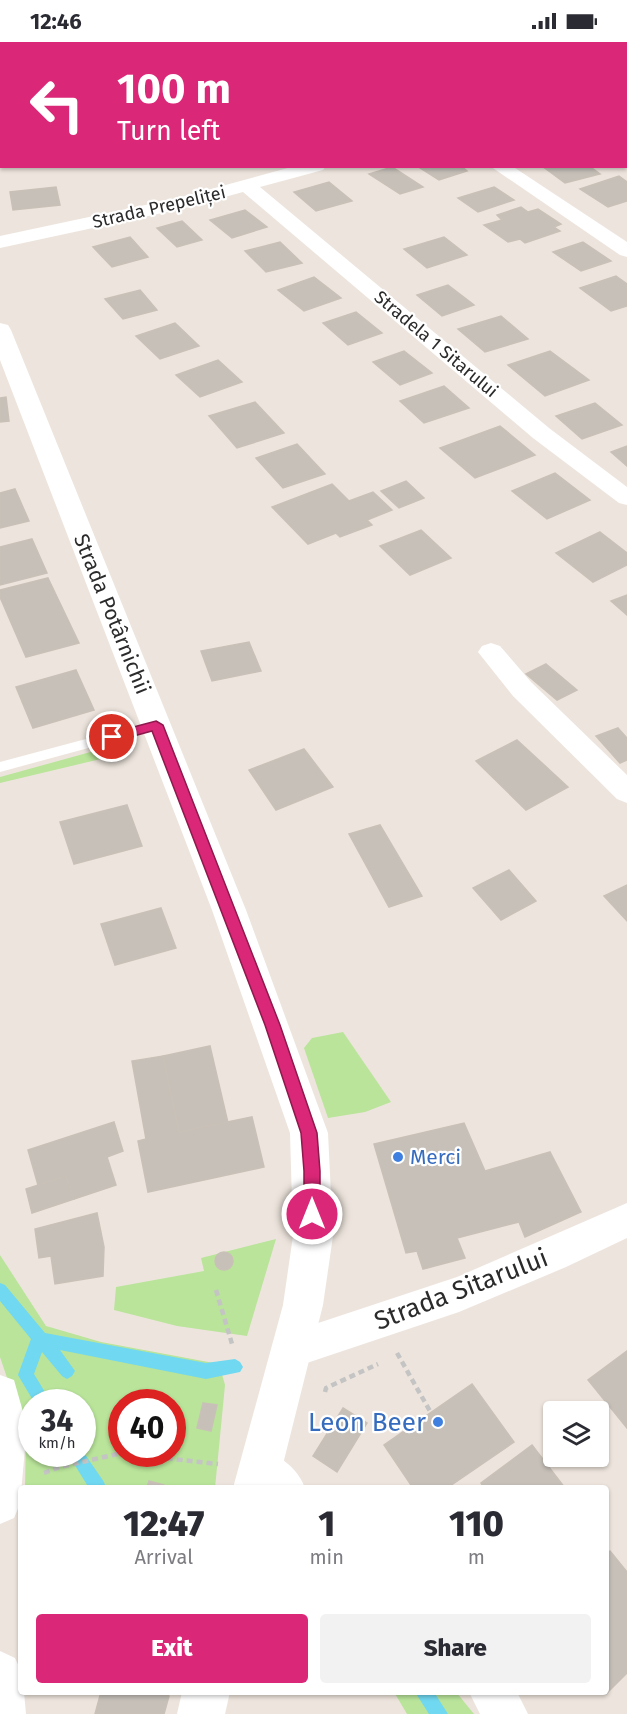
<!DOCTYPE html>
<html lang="en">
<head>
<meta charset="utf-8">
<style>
  body { margin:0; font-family:"Fira Sans",sans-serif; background:#f2f2f3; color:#2b2b33; height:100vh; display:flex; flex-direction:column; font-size:22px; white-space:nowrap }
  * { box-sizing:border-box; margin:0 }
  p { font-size:20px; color:#7c7c81 }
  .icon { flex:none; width:33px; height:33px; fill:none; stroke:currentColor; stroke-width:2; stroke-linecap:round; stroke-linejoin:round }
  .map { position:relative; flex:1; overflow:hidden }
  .sheet { position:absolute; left:18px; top:1443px; width:591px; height:210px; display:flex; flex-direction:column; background:#fff; border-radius:6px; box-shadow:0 2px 4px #0004 }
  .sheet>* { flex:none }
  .guide { position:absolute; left:0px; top:0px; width:627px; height:126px; box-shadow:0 2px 4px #0004; background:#db2777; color:#fff; overflow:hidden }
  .buttons { position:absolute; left:543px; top:1359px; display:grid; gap:12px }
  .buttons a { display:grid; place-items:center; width:66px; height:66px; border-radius:6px; background:#fff; box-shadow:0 2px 4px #0004; font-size:30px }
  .speed { position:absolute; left:18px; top:1347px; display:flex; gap:12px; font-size:30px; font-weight:700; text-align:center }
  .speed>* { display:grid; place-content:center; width:78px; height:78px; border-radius:50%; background:#fff; box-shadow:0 2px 4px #0004; line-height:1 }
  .speed small { font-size:15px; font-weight:400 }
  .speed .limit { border:9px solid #d22; background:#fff; color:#111 }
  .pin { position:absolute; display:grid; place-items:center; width:51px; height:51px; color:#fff; margin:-26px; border:3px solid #fff; border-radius:50%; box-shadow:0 2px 6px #0007 }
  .me { position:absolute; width:66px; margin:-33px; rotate:0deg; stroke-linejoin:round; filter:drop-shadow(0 0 4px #0008) }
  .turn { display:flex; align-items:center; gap:21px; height:126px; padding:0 18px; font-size:27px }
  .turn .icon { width:78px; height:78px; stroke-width:2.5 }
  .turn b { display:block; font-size:42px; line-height:51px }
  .eta { display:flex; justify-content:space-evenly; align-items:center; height:102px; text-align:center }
  .eta b { font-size:36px; font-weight:800; line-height:42px }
  .primary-button { display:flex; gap:12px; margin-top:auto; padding:12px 18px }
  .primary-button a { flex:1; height:69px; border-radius:6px; background:#db2777; color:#fff; font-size:24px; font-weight:800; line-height:69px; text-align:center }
  .primary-button a+a { background:#f2f2f3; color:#2b2b33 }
  .status { display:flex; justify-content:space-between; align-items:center; height:42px; padding:0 30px; background:#fff; direction:ltr }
  .status svg { height:16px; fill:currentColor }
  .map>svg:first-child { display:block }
  .green { fill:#b9e49a; fill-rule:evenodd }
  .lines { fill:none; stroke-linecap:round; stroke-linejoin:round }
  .stream { fill:#70d8f0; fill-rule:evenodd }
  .building { fill:#c6c0b9; stroke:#c9c1b7; stroke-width:1.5 }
  .path { stroke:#c4c4c4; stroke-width:4.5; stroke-dasharray:6 4; stroke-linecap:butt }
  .service { fill:#fff; fill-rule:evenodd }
  .minor { fill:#fff; fill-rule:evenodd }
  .tertiary { fill:#fff; fill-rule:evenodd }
  .route { fill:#db2777; stroke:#8e194d; stroke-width:1.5 }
  .shop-dot { fill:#3f7fe0; stroke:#fff; stroke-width:2 }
  .labels { text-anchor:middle; stroke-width:4.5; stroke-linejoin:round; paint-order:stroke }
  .far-street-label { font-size:18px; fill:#2b2b2b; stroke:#fff }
  .street-label { font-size:21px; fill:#2b2b2b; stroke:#fff }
  .shop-label { font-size:21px; fill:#366cbe; stroke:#fff; text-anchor:start }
  .near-street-label { font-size:26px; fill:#2b2b2b; stroke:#fff }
  .near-shop-label { font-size:26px; fill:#366cbe; stroke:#fff; text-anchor:end }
</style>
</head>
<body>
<div class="status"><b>12:46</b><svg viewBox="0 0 49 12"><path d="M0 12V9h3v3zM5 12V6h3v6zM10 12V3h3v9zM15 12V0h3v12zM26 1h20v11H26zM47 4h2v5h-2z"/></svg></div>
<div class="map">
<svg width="627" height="1672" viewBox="0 0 627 1672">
  <rect width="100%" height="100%" fill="#ede5dd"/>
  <g class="green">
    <polygon points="105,706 114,706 109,715 0,741 0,735"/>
    <polygon points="343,990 391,1060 365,1070 328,1076 304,1006 312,996"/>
    <polygon points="276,1197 247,1294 177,1284 114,1268 116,1245 204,1229 201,1216"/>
    <path d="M 0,1213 L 46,1284 L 101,1300 L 219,1322 L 225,1343 L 215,1446 L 25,1446 L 26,1392 L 0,1315 ZM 32,1360 L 82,1360 L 82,1412 L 32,1412 ZM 122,1360 L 172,1360 L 172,1412 L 122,1412 Z"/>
    <polygon points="394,1650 456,1650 474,1672 407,1672"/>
  </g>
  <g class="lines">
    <g class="stream">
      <polygon points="0,1241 5,1243 45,1291 206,1321 235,1317 240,1320 243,1325 240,1330 206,1337 60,1308 75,1329 72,1334 67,1337 62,1334 42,1310 34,1332 51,1360 34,1360 18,1333 31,1297 0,1259"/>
      <polygon points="82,1408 104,1440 106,1446 89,1446 68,1412 82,1412"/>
      <polygon points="415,1650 434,1650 448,1672 429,1672"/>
    </g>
  </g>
  <g class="building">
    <polygon points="417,124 461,124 467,129 439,138"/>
    <polygon points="542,124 589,124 600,132 565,141"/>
    <polygon points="392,125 423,145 400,152 369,132"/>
    <polygon points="619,134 627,140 627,159 608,165 580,147"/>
    <polygon points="329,140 352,159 316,169 294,150"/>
    <polygon points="56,145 60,163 13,168 10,150"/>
    <polygon points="494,145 514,158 478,170 458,156"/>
    <polygon points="521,165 528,170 538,167 561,182 554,185 560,189 525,201 520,197 508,200 484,183 502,178 497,173"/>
    <polygon points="245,168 267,185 232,196 210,178"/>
    <polygon points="182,179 202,198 177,205 157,186"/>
    <polygon points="130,195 148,215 112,225 93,205"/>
    <polygon points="444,195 467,213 427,226 404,207"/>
    <polygon points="280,200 302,221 266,230 245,209"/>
    <polygon points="583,200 611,219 581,229 553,210"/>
    <polygon points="616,234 627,242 627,264 611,269 580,246"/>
    <polygon points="314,235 341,256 304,269 278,248"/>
    <polygon points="448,243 474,263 442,274 417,253"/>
    <polygon points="140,248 157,268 123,277 105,257"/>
    <polygon points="356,270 382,291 348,303 323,281"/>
    <polygon points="501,274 528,297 485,310 458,287"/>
    <polygon points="175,281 199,304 160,317 136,294"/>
    <polygon points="404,309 432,331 400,343 373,320"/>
    <polygon points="550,309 589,338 545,354 508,323"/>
    <polygon points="218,318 242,340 200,355 176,333"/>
    <polygon points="444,344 469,366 424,381 400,359"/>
    <polygon points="6,355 9,379 0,380 0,356"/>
    <polygon points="255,360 284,391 237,406 209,374"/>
    <polygon points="595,361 622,383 582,397 556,374"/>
    <polygon points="500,384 535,413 475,436 440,406"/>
    <polygon points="297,402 325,432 283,446 256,416"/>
    <polygon points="627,404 627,424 611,410"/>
    <polygon points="555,431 590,458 547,477 512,449"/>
    <polygon points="406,439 424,456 399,466 381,449"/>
    <polygon points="332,442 349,459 373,450 392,468 367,478 372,483 340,495 336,491 308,502 272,465"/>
    <polygon points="15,447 29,479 0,486 0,451"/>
    <polygon points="421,488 451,516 410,533 380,504"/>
    <polygon points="600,490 627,511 627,523 593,540 556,511"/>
    <polygon points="32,497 47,531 0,543 0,505"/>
    <polygon points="48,536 79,601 26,615 0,555 0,548"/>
    <polygon points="627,553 627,573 611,559"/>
    <polygon points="249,600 261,629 212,639 201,609"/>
    <polygon points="546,622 577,648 557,658 526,632"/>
    <polygon points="76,628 94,668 33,686 16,645"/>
    <polygon points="618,686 627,696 627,718 620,721 596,694"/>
    <polygon points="517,698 568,745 526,768 476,719"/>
    <polygon points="304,707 333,745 276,768 249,728"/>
    <polygon points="127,763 142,804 74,822 60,780"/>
    <polygon points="380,783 422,854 389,865 349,792"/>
    <polygon points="509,828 536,859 501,878 473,846"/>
    <polygon points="627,843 627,879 604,854"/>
    <polygon points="161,866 176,906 115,923 101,882"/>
    <polygon points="210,1004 228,1081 179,1090 163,1014"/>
    <polygon points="163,1014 179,1090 252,1075 264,1125 148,1150 138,1099 146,1097 132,1019"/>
    <polygon points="114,1080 123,1109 107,1115 116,1143 74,1157 66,1134 38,1143 28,1108"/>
    <polygon points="464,1081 485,1129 550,1110 581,1170 525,1195 519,1180 457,1196 465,1216 423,1227 417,1209 406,1211 374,1102"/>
    <polygon points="66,1134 74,1157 32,1171 26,1147"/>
    <polygon points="97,1171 104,1205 103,1234 55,1242 51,1214 39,1216 35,1187"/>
    <circle cx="224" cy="1219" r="9"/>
    <polygon points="627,1309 627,1386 588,1338"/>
    <polygon points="472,1342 514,1400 447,1446 413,1446 384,1403"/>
    <polygon points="203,1361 217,1363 211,1389 197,1386"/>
    <polygon points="343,1366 367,1381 337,1430 313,1414"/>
    <polygon points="532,1403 565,1446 484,1446 481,1441"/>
    <polygon points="149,1439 164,1443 163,1446 147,1446"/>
    <polygon points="610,1509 627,1530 627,1631 607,1651 606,1512"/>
    <polygon points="101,1650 154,1650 169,1654 164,1672 95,1672"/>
  </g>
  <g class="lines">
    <g class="path">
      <polyline points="216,1248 232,1302"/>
      <polyline points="397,1311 431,1371"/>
      <polyline points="325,1350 326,1346 378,1322"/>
      <polyline points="127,1412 218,1422"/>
      <polyline points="44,1431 60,1425 122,1411"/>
    </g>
    <polygon class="service" points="157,678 164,683 162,686 0,730 0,720"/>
    <g class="minor">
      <polygon points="222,0 238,0 239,2 223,2"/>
      <polygon points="401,0 422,0 400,2"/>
      <polygon points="295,124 326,124 323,128 260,145 549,386 627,445 627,463 619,461 533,396 243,150 181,167 0,206 0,194 178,156"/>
      <polygon points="490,124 512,124 627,200 627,215 620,213"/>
      <polygon points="491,601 500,604 531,640 627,733 627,761 617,757 513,654 478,610 482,604"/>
      <polygon points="627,1161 627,1196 566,1225 459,1270 292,1326 279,1320 273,1307 279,1294 457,1235"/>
      <polygon points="0,1333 14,1338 27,1384 20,1462 14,1476 0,1482"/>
      <path d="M 260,1406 C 280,1414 297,1425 305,1446 L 253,1446 L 246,1440 L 240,1426 L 246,1412 Z"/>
      <polygon points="0,1609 15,1616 21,1629 21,1650 24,1650 26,1672 0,1672"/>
      <polygon points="469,1650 517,1650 528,1672 480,1672"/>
    </g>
    <g class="tertiary">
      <polygon points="0,281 8,283 11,288 246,868 328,1091 333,1194 323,1263 277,1446 233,1446 283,1263 293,1194 290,1091 212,868 0,318"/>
      <polygon points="182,1650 230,1650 225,1672 177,1672"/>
    </g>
  </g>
  <polygon class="route" points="156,679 163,683 280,983 317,1091 320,1129 320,1172 318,1178 312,1180 307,1178 304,1172 304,1129 301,1091 265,983 152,689 112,700 105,695 107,692"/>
  <g class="shop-dot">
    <circle cx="398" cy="1115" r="6"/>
    <circle cx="438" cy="1380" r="6"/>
  </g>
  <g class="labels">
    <g class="far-street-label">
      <text transform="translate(159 165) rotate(-13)" y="6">Strada Prepeliței</text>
      <text transform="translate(436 302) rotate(40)" y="6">Stradela 1 Sitarului</text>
    </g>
    <g class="street-label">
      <text transform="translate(112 572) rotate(68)" y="7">Strada Potârnichii</text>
    </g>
    <g class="shop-label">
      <text x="410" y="1122">Merci</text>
    </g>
    <g class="near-street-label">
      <text transform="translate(461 1247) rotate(-21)" y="9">Strada Sitarului</text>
    </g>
    <g class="near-shop-label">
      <text x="426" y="1389">Leon Beer</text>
    </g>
  </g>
</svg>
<div class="buttons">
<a><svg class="icon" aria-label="layers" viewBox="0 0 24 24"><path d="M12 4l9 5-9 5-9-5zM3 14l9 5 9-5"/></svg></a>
</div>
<div class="speed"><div>34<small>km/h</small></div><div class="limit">40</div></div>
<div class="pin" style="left:112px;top:695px;background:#d93025"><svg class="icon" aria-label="arrive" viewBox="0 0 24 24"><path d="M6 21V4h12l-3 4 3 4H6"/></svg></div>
<svg class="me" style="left:312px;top:1172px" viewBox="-20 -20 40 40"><circle r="17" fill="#db2777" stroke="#fff" stroke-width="3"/><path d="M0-11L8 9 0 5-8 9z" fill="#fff"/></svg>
<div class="guide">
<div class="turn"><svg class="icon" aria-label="left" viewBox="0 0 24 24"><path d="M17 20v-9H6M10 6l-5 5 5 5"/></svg><div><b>100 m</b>Turn left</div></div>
</div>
<section class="sheet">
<div class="eta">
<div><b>12:47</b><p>Arrival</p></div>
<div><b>1</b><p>min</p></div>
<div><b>110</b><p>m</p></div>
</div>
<div class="primary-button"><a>Exit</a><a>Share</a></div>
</section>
</div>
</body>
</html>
